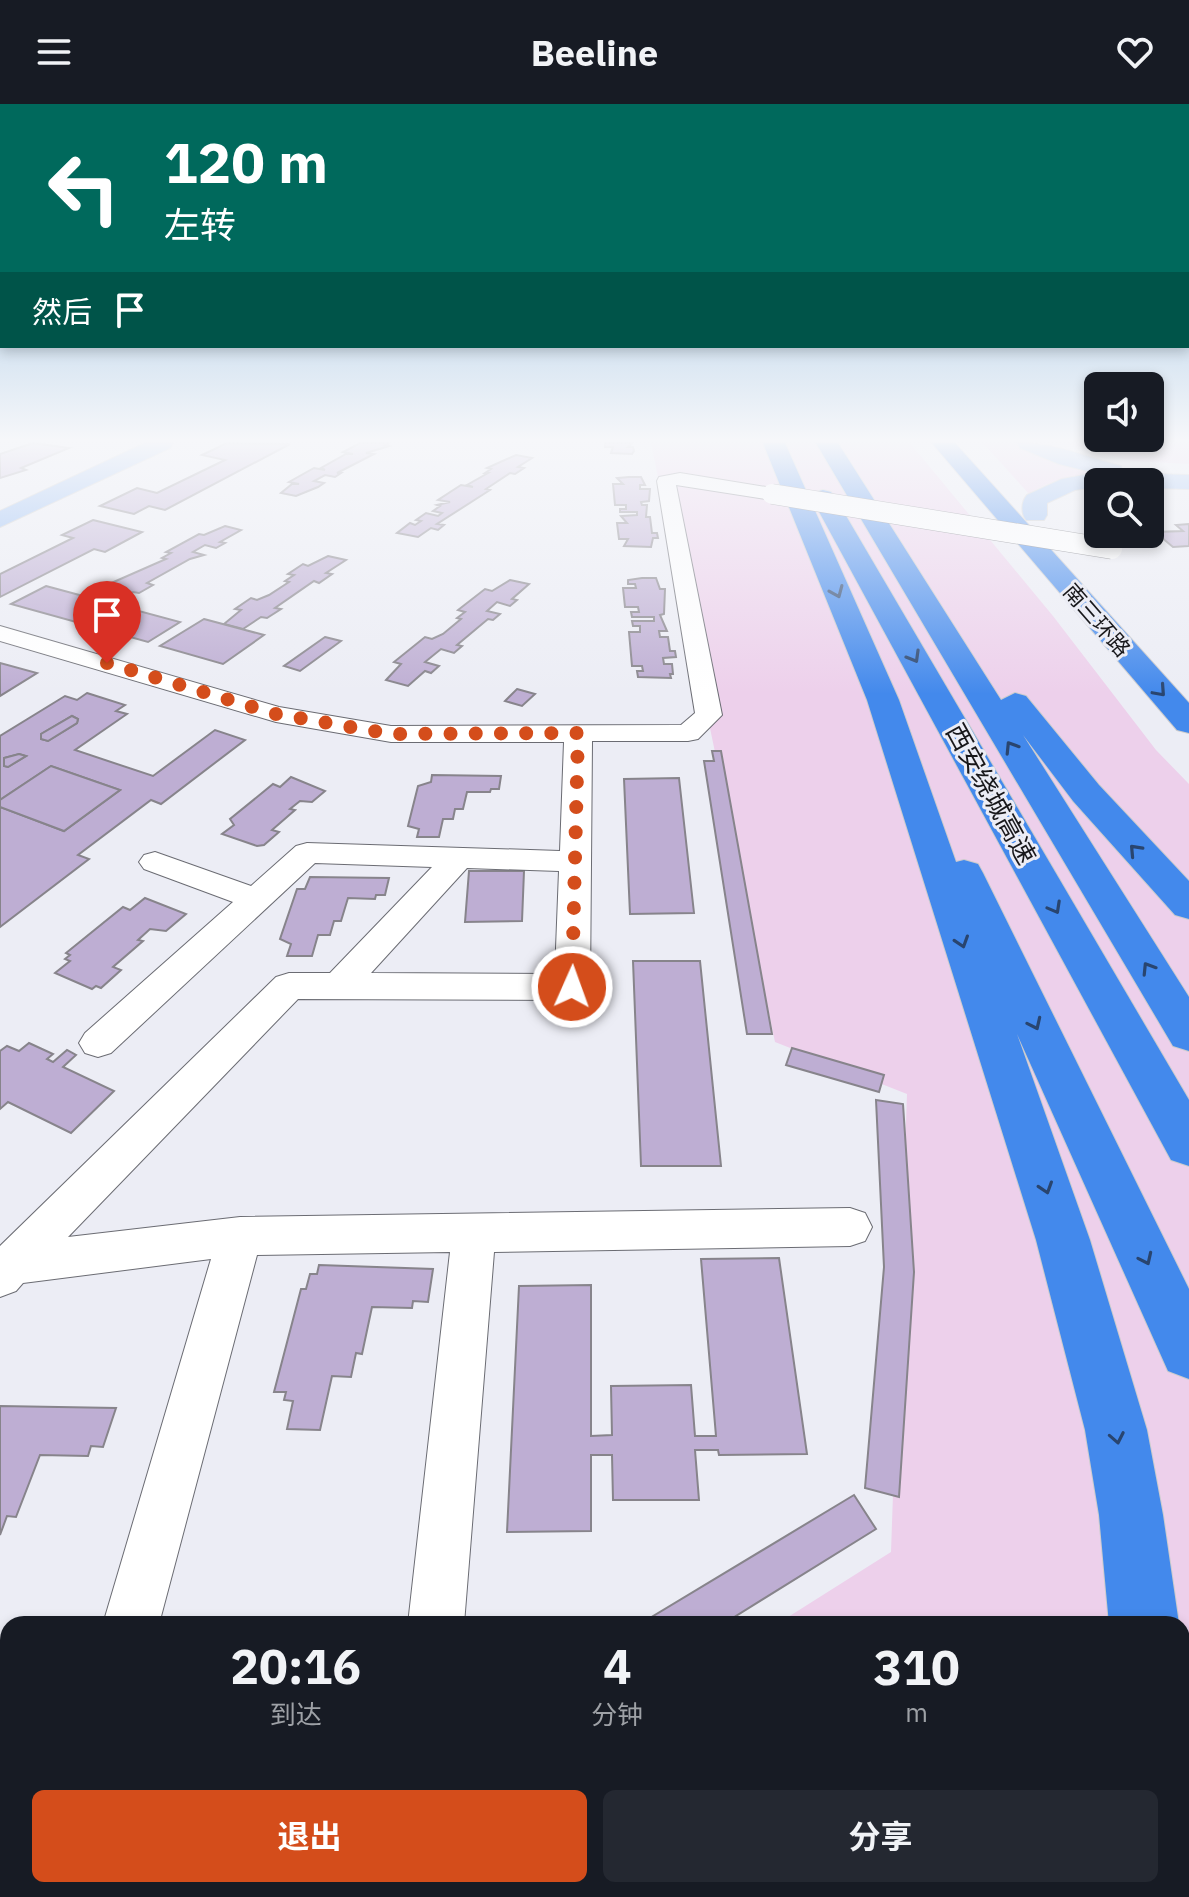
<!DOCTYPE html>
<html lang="zh">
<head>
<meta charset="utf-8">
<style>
  body { margin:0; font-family:"IBM Plex Sans","Noto Sans SC",sans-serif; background:#242831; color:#f1f3f6; height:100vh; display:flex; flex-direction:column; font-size:30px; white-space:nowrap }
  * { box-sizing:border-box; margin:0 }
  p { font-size:26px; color:#9ea1a6 }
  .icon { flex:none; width:44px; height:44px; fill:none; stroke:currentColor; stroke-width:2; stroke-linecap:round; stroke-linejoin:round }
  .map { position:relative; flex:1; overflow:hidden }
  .drawer { position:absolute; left:0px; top:1512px; width:1190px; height:282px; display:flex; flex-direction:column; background:#171b24; border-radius:24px 24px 0 0; box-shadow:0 4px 12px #0003 }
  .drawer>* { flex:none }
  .top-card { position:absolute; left:0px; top:0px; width:1190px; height:244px; box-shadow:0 4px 12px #0003; background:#00695c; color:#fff; overflow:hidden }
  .controls { position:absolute; left:1084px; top:268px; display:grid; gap:16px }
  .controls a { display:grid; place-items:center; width:80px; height:80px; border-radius:12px; background:#171b24; box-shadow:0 4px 12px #0003; font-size:40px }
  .pin { position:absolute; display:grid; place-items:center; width:68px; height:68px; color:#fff; margin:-82px -34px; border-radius:50% 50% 50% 0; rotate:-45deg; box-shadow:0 0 8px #0007 }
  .pin .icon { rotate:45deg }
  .me { position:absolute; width:88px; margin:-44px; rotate:2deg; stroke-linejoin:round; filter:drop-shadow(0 0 6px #0008) }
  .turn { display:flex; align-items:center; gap:28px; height:168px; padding:0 32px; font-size:36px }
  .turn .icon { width:104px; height:104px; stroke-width:2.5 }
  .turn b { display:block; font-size:56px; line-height:68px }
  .then { display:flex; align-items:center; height:76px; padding:0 32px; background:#0003; gap:16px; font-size:30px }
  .eta { display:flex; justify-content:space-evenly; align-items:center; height:136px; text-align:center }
  .eta b { font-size:48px; font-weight:700; line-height:56px }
  .cta { display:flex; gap:16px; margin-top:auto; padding:16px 32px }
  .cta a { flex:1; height:92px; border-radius:12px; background:#d44d1b; color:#fff; font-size:32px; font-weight:700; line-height:92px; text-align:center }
  .cta a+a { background:#242831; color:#f1f3f6 }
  header { display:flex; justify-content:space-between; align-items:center; height:104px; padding:0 32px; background:#171b24; font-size:36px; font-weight:700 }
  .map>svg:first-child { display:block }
  .green { fill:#edd0eb }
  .building { fill:#beaed3; stroke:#87848b; stroke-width:2; fill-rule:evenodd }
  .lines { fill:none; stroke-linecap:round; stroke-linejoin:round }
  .minor-casing { stroke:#6b6c73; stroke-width:2 }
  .major-casing { stroke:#cccccd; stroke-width:2 }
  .highway-casing { stroke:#cccccd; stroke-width:2 }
  .minor { fill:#fff; fill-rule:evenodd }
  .major { fill:#8eb8f4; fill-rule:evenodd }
  .highway { fill:#4389ec; fill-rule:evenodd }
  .minor-bridge-casing { stroke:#6b6c73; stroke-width:21; stroke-linecap:butt }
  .minor-bridge { stroke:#fff; stroke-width:20 }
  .oneway { stroke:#29456f }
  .route { stroke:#d44d1b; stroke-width:14; stroke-dasharray:0 25.2 }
  .labels { text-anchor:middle; stroke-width:6; stroke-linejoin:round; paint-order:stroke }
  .far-street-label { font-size:22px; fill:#18181b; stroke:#ecedf5 }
  .street-label { font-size:26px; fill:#18181b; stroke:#ecedf5 }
</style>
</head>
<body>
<header><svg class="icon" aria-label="menu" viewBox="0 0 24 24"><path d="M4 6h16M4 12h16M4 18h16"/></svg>Beeline<svg class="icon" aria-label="heart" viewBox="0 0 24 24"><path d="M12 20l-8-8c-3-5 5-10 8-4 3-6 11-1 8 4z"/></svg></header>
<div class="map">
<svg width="1189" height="1793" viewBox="0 0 1189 1793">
  <rect width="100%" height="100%" fill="#ecedf5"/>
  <g class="green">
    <polygon points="651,339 910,339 1053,512 1156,646 1189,680 1189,1793 346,1793 358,1786 1182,1786 1182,1520 777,1520 891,1448 907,990 775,938"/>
    <path d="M 983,339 L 1019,339 L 1039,349 L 1130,373 C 1095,374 1058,369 1029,390 Z"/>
    <polygon points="1065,339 1189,339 1189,360 1132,357"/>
  </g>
  <g class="building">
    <polygon points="33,339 69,344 21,364 26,366 0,374 0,350"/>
    <polygon points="227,339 290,340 165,406 149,402 134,410 100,402 137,384 157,389 225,356 202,351"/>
    <polygon points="360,339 389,339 385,341 389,342 366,349 374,350 337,369 341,369 335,373 325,371 314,377 324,379 318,383 296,392 281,389 292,380 299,380 289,378 314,364 325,366 321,364 346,350 353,350 343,348"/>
    <polygon points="605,339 632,339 628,343 633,343 634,347 632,350 611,349 613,343 605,343"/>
    <polygon points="516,351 532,354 518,363 524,364 515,370 510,369 486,385 490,386 437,420 444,421 438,426 431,424 418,433 397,429 410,419 415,421 421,417 416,416 426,409 438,412 442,409 433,407 440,402 437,401 450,398 438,396 461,381 473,383 467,381 488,369 485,369 491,365 487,364"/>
    <polygon points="629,373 641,373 645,381 640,381 640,385 650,385 649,397 641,398 642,401 647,401 646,413 650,413 652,429 657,429 658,434 653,434 651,443 624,442 628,435 619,435 617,419 627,419 621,412 637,411 637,408 620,408 620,405 626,405 626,401 615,401 613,380 623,380 617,374"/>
    <polygon points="93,416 142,428 105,448 94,445 0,493 0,470 73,434 62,431"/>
    <polygon points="1189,420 1189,442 1173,443 1155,428 1183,427 1176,421"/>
    <polygon points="225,422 241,426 220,438 225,439 216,444 205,441 193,448 204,451 190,455 147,479 153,481 139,489 133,488 113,500 96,495 114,482 109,480 166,455 162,454 171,449 166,448 199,430 204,431"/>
    <polygon points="328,452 346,456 326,469 332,470 319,479 314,477 275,504 281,505 267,514 261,513 243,525 224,520 241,506 235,505 251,494 257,496 269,491 289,478 285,477 294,471 288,470 303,460 308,462"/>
    <polygon points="642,474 656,474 660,485 665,485 664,510 660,511 667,527 659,527 660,533 668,533 670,547 675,547 676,553 663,554 664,560 672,560 673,570 670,570 671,574 638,573 637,567 643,567 642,562 632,562 629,528 640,528 640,522 633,522 632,517 654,517 654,513 632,513 631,508 639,508 638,503 625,503 623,484 636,484 635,480 628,480 628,476"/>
    <polygon points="510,476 529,480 512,495 517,496 510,502 497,498 487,507 500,510 493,516 488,515 457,541 462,542 454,549 441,545 425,558 439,562 431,569 425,567 408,582 386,576 401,560 394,558 425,533 432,535 443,530 461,515 457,514 465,508 458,506 485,485 492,487"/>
    <polygon points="46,482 180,518 148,538 11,500"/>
    <polygon points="204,515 264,531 223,560 160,542"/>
    <polygon points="325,533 341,537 300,567 284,562"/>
    <polygon points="0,559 37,569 0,592"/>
    <polygon points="517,585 535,590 522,602 505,597"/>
    <path d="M 87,589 L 125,601 L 116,607 L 127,610 L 75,646 L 153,672 L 215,626 L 245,636 L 161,700 L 151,696 L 78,751 L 89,755 L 0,823 L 0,703 L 64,727 L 120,686 L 51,662 L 0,696 L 0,632 L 65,592 L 77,596 ZM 72,612 L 78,615 L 77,619 L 48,637 L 41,635 L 41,630 ZM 19,650 L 26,652 L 8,663 L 4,662 L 4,654 Z"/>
    <polygon points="72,612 78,615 77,619 48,637 41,635 41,630"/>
    <polygon points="712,647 721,647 772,930 747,930 704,657 714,657"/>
    <polygon points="19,650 26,652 8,663 4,662 4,654"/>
    <polygon points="51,662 120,686 64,727 0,703 0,696"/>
    <polygon points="432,671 501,672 499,685 491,685 490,688 467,688 463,705 455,705 453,715 443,715 439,733 417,733 419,725 408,722 418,682 431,678"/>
    <polygon points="291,673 325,687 312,698 300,697 290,705 295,706 272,726 279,728 264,741 257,742 222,730 234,721 230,715 273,680 280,683"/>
    <polygon points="679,674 694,809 630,810 624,675"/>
    <polygon points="469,767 524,767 522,817 465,818"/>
    <polygon points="310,773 389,774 385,791 376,791 375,795 348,794 341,817 334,817 330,831 318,831 312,852 287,852 291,840 280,835 297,785 305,785"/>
    <polygon points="145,794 186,810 166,827 150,825 138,836 143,837 113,863 121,866 101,884 96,882 92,885 55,869 70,857 65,855 70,851 66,849 123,803 130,806"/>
    <polygon points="633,857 700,857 721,1062 641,1062"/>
    <polygon points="29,939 53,950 47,955 53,958 67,946 76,951 63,963 114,987 71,1029 8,998 0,1005 0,947 7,942 19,947"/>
    <polygon points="792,944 884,971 879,988 786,961"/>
    <polygon points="876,996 903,1000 914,1168 899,1393 865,1384 884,1163"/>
    <polygon points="779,1154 807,1350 719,1351 718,1346 695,1346 699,1396 613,1396 612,1351 591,1351 591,1427 507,1428 519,1182 591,1181 591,1332 612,1331 611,1282 691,1281 695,1332 716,1332 701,1155"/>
    <polygon points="319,1161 433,1165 428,1198 413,1197 412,1204 372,1203 362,1250 356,1249 351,1273 332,1272 320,1326 287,1325 293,1297 284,1296 286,1288 274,1288 301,1185 306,1185 310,1170 317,1170"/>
    <polygon points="0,1302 116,1304 103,1343 91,1342 88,1352 40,1351 16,1413 7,1412 0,1431"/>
    <polygon points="854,1391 876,1425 723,1520 640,1520"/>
    <polygon points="8,1677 8,1786 48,1786 40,1793 0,1793 0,1681"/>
    <polygon points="200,1786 296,1786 285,1793 188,1793"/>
  </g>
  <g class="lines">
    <g class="minor-casing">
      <path id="minor" d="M 680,369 L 772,384 L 782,390 L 772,396 L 676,381 L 722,611 L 698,635 L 688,637 L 592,637 L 590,883 L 585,892 L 572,896 L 298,895 L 68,1133 L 240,1113 L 850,1104 L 865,1109 L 872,1123 L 865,1137 L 850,1142 L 494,1148 L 464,1520 L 408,1520 L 450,1148 L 257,1151 L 159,1520 L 103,1520 L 211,1155 L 23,1179 L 16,1187 L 0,1193 L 0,1142 L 276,873 L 289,869 L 330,869 L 432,763 L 315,759 L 111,949 L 98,953 L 85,949 L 79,939 L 85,929 L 233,798 L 144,765 L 139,758 L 144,751 L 155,748 L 251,782 L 296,742 L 307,739 L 560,747 L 564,638 L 391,638 L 276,618 L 0,537 L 0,522 L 279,603 L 391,622 L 681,621 L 695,609 L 657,377 L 659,373 ZM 467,764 L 559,767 L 555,870 L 371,869 Z"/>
    </g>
    <g class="major-casing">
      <g id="major">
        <polygon points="145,339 173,339 170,344 0,423 0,407"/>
        <path d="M 1017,339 C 1053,338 1086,353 1121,362 L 1123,369 L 1189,371 L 1189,385 L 1150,384 L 1150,378 L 1098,378 L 1098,383 L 1075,386 L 1047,399 L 1047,411 L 1044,416 L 1026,416 C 1021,409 1021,398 1027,391 L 1062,375 L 1095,369 L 1059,360 L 1020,344 Z"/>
      </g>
    </g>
    <g class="highway-casing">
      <g id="highway">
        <polygon points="763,339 785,339 899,596 956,758 964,756 978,760 983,769 1189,1185 1189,1275 1168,1267 1017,930 1090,1136 1147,1326 1163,1411 1179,1520 1109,1520 1099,1411 1085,1326 1036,1136 867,596"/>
        <polygon points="816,339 838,339 1001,596 1015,589 1026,592 1099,681 1189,777 1189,815 1175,811 1073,697 1023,631 1189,893 1189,947 1173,942"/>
        <polygon points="932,339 955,339 1189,599 1189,629 1177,626"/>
        <polygon points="823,386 831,388 835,393 1189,996 1189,1062 1171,1056 811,393 815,388"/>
        <polygon points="1099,1786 1179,1786 1178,1793 1098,1793"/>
      </g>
    </g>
    <use href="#minor" class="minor"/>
    <use href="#major" class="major"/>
    <use href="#highway" class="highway"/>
    <g class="minor-bridge-casing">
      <polyline id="minor-bridge" points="772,390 1112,445"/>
    </g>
    <use href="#minor-bridge" class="minor-bridge"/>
  </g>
  <defs><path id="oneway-chevron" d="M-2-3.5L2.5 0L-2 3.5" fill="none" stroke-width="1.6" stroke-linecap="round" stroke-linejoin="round" transform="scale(2)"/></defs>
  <g class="oneway">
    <use href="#oneway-chevron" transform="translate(837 488) rotate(67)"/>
    <use href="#oneway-chevron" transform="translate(914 553) rotate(60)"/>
    <use href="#oneway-chevron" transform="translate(1160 587) rotate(48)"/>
    <use href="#oneway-chevron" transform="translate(1011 643) rotate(-122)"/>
    <use href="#oneway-chevron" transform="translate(1135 746) rotate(-133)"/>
    <use href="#oneway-chevron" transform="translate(1055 804) rotate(61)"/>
    <use href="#oneway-chevron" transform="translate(962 838) rotate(72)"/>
    <use href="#oneway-chevron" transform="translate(1148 864) rotate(-122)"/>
    <use href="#oneway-chevron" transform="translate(1035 920) rotate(65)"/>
    <use href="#oneway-chevron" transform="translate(1046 1084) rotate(72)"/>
    <use href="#oneway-chevron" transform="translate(1146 1155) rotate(65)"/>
    <use href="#oneway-chevron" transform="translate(1117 1334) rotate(79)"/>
  </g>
  <linearGradient id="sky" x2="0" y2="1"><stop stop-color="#82b3db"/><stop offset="0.57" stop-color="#f6f7fa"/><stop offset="1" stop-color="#f6f7fa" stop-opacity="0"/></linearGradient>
  <rect width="1189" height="590" fill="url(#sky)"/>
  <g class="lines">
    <polyline class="route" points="107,559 276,610 391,630 578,629 572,883"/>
  </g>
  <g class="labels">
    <g class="far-street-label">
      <text transform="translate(1097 516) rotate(49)" y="8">南三环路</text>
    </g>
    <g class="street-label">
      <text transform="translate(991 690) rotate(61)" y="9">西安绕城高速</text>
    </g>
  </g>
</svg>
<div class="controls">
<a><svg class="icon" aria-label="sound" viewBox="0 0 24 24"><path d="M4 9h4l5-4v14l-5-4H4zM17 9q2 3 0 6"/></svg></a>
<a><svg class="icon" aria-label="search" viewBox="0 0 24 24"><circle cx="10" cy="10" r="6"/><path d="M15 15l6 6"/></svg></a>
</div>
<div class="pin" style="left:107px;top:559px;background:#d93025"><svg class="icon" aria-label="arrive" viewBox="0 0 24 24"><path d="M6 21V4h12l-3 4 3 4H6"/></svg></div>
<svg class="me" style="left:572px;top:883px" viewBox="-20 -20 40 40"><circle r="17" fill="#d44d1b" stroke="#fff" stroke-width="3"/><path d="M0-11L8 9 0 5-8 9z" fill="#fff"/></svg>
<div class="top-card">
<div class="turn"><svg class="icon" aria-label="left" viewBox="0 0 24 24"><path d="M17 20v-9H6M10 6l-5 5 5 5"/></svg><div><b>120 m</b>左转</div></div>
<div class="then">然后<svg class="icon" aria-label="arrive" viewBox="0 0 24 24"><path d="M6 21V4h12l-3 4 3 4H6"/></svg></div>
</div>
<section class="drawer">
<div class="eta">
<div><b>20:16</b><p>到达</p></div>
<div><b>4</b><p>分钟</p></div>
<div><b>310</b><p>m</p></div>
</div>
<div class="cta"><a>退出</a><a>分享</a></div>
</section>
</div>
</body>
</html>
